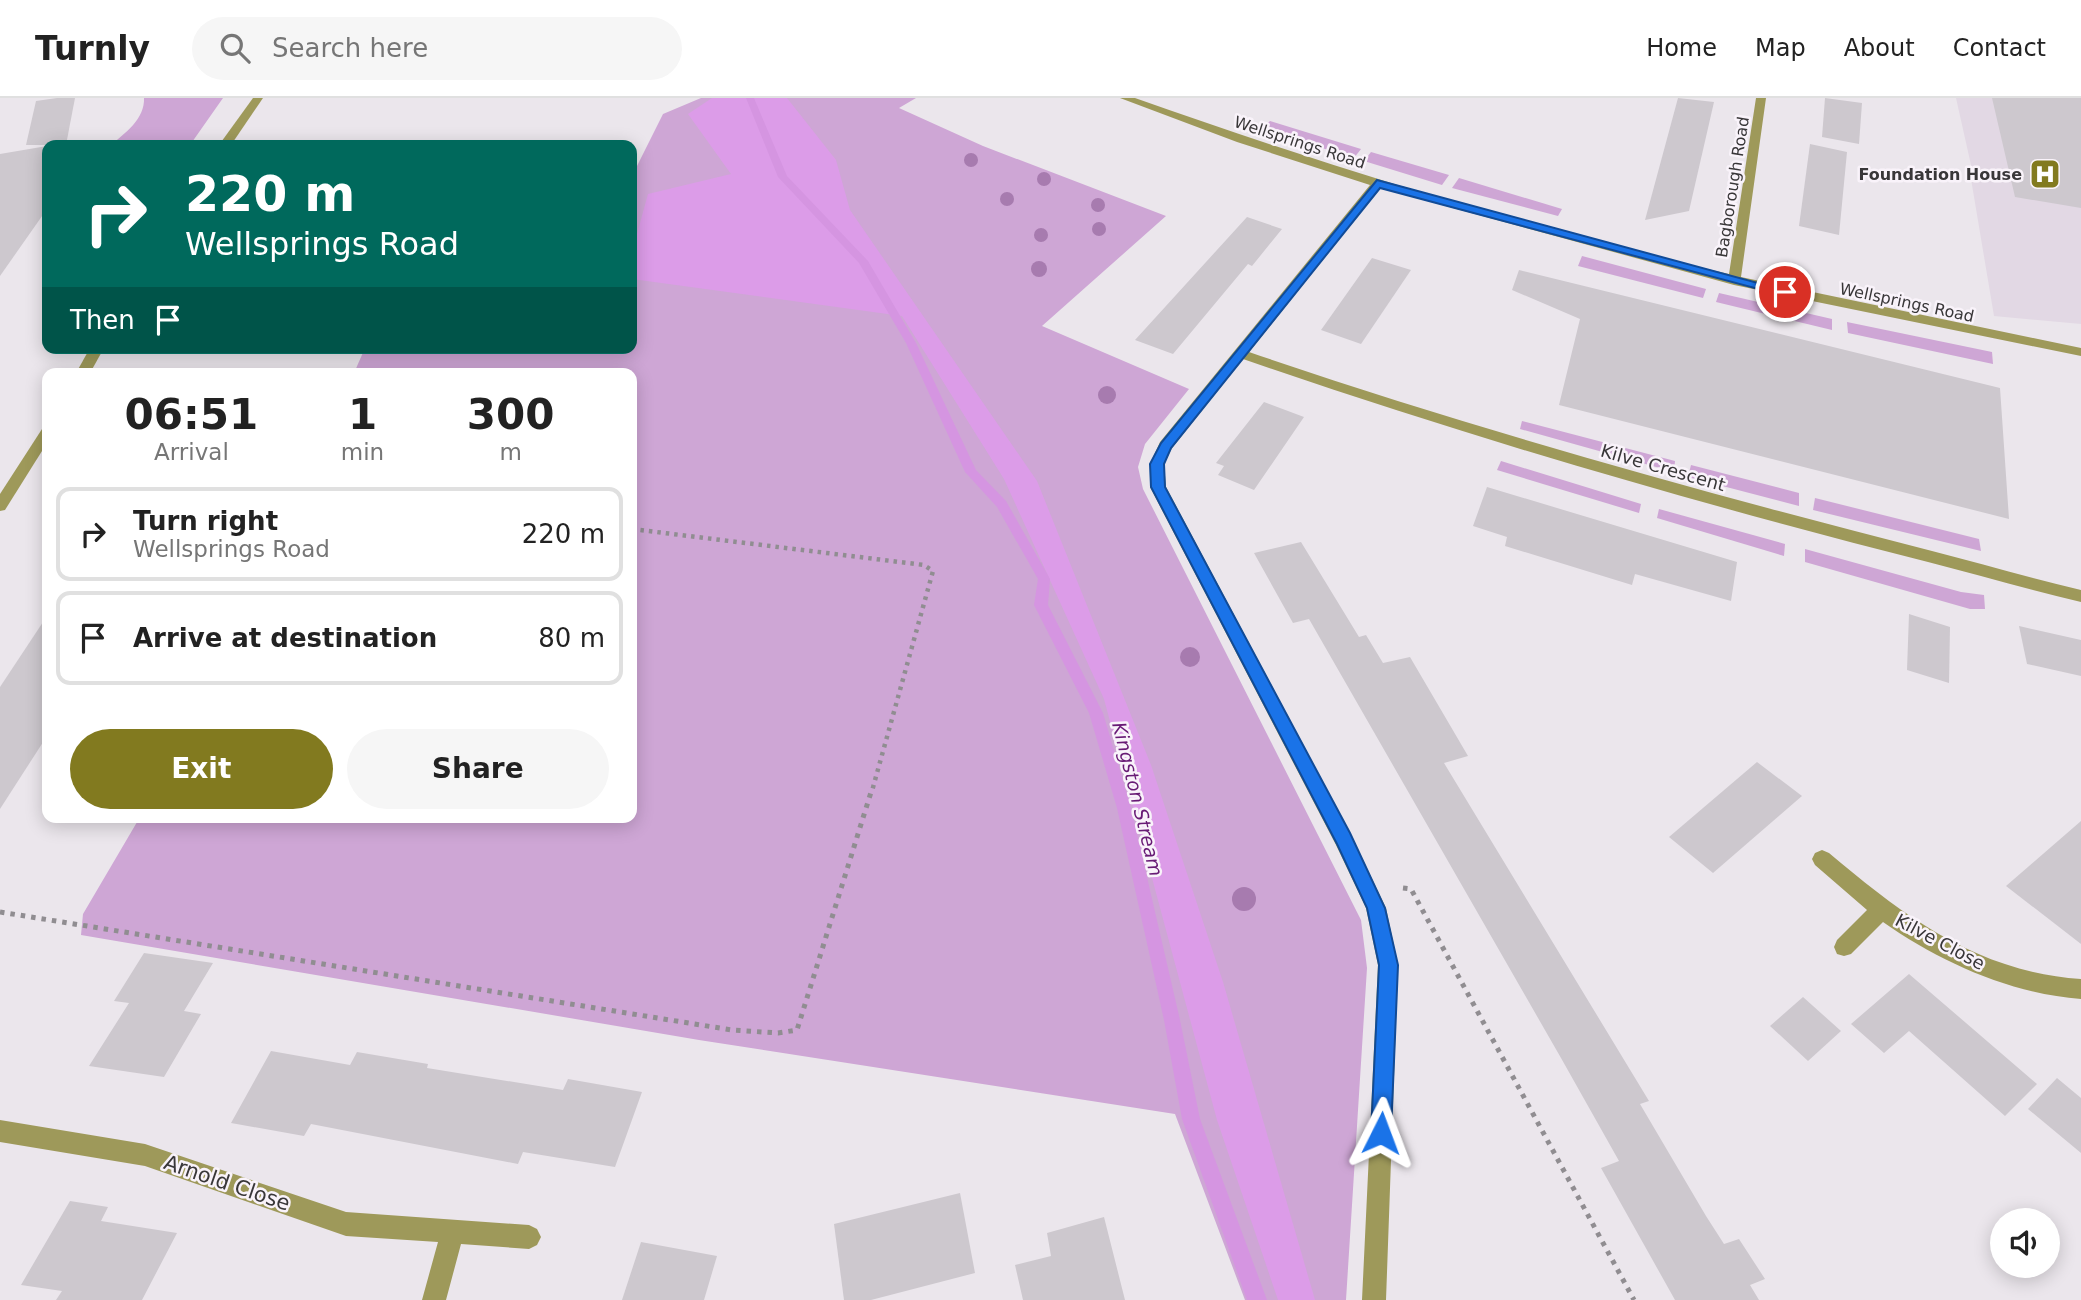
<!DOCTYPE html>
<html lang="en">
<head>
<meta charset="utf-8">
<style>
  body { margin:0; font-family:"DejaVu Sans",sans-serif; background:#f6f6f6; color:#222; height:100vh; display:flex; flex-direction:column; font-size:26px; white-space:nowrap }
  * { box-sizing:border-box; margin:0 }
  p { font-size:23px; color:#767676 }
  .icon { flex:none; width:38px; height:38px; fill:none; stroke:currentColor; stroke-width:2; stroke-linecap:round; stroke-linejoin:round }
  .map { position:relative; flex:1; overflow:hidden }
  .panel { position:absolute; left:42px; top:270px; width:595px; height:455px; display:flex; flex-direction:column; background:#fff; border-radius:14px; box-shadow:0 4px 18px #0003 }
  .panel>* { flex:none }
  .guide { position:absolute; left:42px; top:42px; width:595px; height:214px; border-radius:14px; box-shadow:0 4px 18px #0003; background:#00695c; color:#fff; overflow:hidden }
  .fabs { position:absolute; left:1990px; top:1110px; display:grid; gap:14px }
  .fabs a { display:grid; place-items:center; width:70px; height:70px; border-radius:50%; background:#fff; box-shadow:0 4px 18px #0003; font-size:35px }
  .pin { position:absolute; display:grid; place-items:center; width:60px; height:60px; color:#fff; margin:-30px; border:4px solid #fff; border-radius:50%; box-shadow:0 2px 7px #0007 }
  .me { position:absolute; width:77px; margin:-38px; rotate:3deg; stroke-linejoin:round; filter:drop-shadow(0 0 5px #0008) }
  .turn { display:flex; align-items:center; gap:24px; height:147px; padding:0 28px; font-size:32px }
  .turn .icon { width:91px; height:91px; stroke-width:2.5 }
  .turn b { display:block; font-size:49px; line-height:60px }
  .then { display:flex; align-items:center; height:66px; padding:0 28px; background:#0003; gap:14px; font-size:26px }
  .eta { display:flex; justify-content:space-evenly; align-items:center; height:119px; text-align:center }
  .eta b { font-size:42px; font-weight:700; line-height:49px }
  .button { display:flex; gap:14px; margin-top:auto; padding:14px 28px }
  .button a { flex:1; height:80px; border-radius:42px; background:#827a1f; color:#fff; font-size:28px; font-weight:700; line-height:80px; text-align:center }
  .button a+a { background:#f6f6f6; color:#222 }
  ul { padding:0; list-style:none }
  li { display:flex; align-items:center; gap:21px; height:94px; margin:0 14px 10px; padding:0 14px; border:4px solid #e0e0e0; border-radius:14px }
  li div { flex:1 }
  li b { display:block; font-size:26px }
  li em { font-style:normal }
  header { display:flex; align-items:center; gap:42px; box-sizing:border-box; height:98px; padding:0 35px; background:#fff; border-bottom:2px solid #e0e0e0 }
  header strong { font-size:33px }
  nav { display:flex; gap:38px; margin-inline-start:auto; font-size:24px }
  .search { width:490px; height:63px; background:#f6f6f6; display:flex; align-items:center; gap:18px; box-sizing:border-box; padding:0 24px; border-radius:38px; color:#767676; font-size:26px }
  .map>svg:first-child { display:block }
  .built { fill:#e2d8e4 }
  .green { fill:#cea6d5 }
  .forest { fill:#dc9ce8 }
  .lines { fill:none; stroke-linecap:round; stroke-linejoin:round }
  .stream { fill:#d595e1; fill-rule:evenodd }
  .building { fill:#cdc8ce }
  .path-far1 { stroke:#908d91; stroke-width:4.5; stroke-dasharray:3.5 5; stroke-linecap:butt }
  .path { stroke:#908d91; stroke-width:5; stroke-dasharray:4.5 6; stroke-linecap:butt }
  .minor { fill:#9e995a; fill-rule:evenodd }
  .tree { fill:#a77baf }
  .route { fill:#1a73e8; stroke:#114b97; stroke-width:2 }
  .labels { text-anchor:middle; stroke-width:5; stroke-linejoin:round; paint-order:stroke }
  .far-street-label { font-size:16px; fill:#393739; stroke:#f9f3fa }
  .far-poi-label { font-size:16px; font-weight:bold; fill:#393739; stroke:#f9f3fa; text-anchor:end }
  .street-label { font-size:18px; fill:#393739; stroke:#f9f3fa }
  .water-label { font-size:19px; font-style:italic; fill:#681a75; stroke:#f9f3fa }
  .near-street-label { font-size:21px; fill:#393739; stroke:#f9f3fa }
</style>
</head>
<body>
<header>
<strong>Turnly</strong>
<div class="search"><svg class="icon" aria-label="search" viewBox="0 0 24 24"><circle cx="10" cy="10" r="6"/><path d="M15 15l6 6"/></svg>Search here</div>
<nav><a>Home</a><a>Map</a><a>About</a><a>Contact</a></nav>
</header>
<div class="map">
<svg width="2081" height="1202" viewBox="0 0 2081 1202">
  <rect width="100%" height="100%" fill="#ebe6ec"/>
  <polygon class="built" points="1956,0 2081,0 2081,226 1994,218 1970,75 1971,67"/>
  <g class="green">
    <path d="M 144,0 L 223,0 L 190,47 L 111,47 C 125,35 145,21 144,0 Z"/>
    <polygon points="701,0 916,0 899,10 983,48 1166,118 1042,228 1189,291 1145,346 1138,369 1143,391 1361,822 1367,870 1346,1202 1245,1202 1175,1016 699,942 81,837 83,816 140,719 632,719 632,275 354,275 365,250 632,250 632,78 663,16"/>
    <polygon points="1270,23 1361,51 1354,60 1261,31"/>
    <polygon points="1371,54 1449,77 1442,87 1364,63"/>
    <polygon points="1459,80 1562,111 1558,118 1452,90"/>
    <polygon points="1582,158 1706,191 1703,200 1578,168"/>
    <polygon points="1719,195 1832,221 1832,232 1716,204"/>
    <polygon points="1847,224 1992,254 1993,266 1848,235"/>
    <polygon points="1522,323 1675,363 1674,374 1520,331"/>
    <polygon points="1501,363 1641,406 1639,415 1497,372"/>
    <polygon points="1691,367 1799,395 1799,408 1688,379"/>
    <polygon points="1815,400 1979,441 1981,453 1813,412"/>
    <polygon points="1659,411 1785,446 1784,458 1657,420"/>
    <polygon points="1805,451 1961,494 1984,497 1985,511 1970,511 1805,464"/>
  </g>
  <polygon class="forest" points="712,0 787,0 836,62 850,112 1037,383 1151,667 1223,884 1315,1202 1278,1202 1217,1022 1104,601 1004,381 902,218 632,181 632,154 648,96 731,76 688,16"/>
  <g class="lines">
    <polygon class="stream" points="746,0 754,0 787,78 868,163 916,245 976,372 1006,403 1050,481 1048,507 1103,615 1131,710 1180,922 1200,1021 1267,1202 1247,1202 1182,1021 1164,922 1117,710 1089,615 1034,507 1038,481 997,409 965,374 906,245 859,165 778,79"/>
  </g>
  <g class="building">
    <polygon points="57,0 75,0 66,47 26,47 36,3"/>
    <polygon points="1678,0 1714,4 1689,113 1645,122"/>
    <polygon points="1825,0 1862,5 1859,46 1822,39"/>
    <polygon points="1992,0 2081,0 2081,110 2015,99"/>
    <polygon points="1810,46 1847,54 1839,137 1799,128"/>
    <polygon points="47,48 47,111 0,178 0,56"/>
    <polygon points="1247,119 1282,131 1252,168 1248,166 1173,256 1135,242"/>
    <polygon points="1372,160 1411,172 1361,246 1321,232"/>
    <polygon points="1519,172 2000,290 2009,421 1559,307 1580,221 1512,192"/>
    <polygon points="1264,304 1304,319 1254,392 1218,377 1224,368 1216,365"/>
    <polygon points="1487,389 1737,464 1731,503 1635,476 1632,487 1505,448 1507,439 1473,428"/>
    <polygon points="1301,444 1359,539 1366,537 1383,565 1410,559 1468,658 1444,665 1649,1003 1640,1006 1706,1118 1724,1146 1739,1141 1765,1181 1750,1187 1759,1202 1675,1202 1601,1070 1619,1063 1561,960 1309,521 1293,525 1254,455"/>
    <polygon points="1909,516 1950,529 1949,585 1907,572"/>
    <polygon points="47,518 47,638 0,711 0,589"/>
    <polygon points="2019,528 2081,542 2081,578 2027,566"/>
    <polygon points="1757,664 1802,698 1713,775 1669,739"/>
    <polygon points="2081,723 2081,846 2006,788"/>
    <polygon points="144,855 213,865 184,913 201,916 164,979 89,968 129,905 114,903"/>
    <polygon points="1909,876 2037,986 2005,1018 1909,933 1884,955 1851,926"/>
    <polygon points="1803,899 1841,933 1808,963 1770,928"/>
    <polygon points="271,953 350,967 357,954 428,966 427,970 563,992 568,981 642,994 615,1069 523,1054 518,1066 311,1026 304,1038 231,1025"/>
    <polygon points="2057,980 2081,1000 2081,1055 2028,1011"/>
    <polygon points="960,1095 975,1175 871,1202 844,1202 834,1126"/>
    <polygon points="70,1103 108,1109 101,1123 177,1135 142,1202 56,1202 62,1193 21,1187"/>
    <polygon points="1104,1119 1125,1202 1023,1202 1015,1167 1051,1158 1047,1135"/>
    <polygon points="641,1144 717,1158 704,1202 622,1202"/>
  </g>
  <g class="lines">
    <polyline class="path-far1" points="632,431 924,467 933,473 872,693"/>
    <g class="path">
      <polyline points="1403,790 1411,791 1634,1202"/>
      <polyline points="0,814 732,932 778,935 797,932 872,691"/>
    </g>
    <g class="minor">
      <polygon points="253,0 263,0 231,47 219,47"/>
      <path d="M 1120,0 L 1135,0 C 1330,69 1527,130 1729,176 L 1756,0 L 1766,0 L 1741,179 L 2081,250 L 2081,258 L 1734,187 L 1380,90 L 1249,254 C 1474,331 1701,394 1932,453 C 1982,466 2031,480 2081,492 L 2081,504 C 2029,492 1979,477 1928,464 C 1696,405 1468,339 1243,261 L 1172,350 L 1164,366 L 1166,389 L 1350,735 L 1386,810 L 1398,867 L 1386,1202 L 1362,1202 L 1378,867 L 1366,810 L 1336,747 L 1150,389 L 1150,366 L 1160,344 L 1370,87 L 1237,44 Z"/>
      <polygon points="90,250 104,250 90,275 76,275"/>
      <polygon points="47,329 47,345 5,412 0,413 0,396 42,331"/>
      <path d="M 1822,752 L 1829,755 C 1905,819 1978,874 2081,881 L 2081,901 C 2011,896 1940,864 1883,824 L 1851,856 L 1844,858 L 1837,856 L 1834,849 L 1837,842 L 1867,812 L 1815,767 L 1812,761 L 1815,755 Z"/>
      <polygon points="0,1022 145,1046 346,1114 529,1127 537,1131 541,1139 537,1147 529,1151 461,1146 446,1202 422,1202 438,1144 346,1138 145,1068 0,1044"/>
    </g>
  </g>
  <g class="tree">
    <circle cx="971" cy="62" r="7"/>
    <circle cx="1044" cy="81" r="7"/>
    <circle cx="1007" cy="101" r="7"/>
    <circle cx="1098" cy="107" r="7"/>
    <circle cx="1099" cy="131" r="7"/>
    <circle cx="1041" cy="137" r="7"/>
    <circle cx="1039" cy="171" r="8"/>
    <circle cx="1107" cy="297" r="9"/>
    <circle cx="1190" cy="559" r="10"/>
    <circle cx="1244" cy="801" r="12"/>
  </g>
  <polygon class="route" points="1377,82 1791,194 1781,197 1380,90 1171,350 1164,366 1165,389 1350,735 1385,810 1398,867 1391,1035 1388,1042 1381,1045 1374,1042 1371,1035 1379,867 1367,810 1337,746 1151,389 1150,366 1161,345"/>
  <defs>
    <g id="hospital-square" transform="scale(1.575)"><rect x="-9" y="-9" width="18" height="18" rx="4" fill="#827a1f" stroke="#f9f3fa"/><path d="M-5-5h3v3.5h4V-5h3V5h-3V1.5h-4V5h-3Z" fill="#fff"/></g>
  </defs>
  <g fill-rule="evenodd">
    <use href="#hospital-square" x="2045" y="76"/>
  </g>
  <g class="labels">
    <g class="far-street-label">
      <text transform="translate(1300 44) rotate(18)" y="6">Wellsprings Road</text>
      <text transform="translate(1732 89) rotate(-81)" y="6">Bagborough Road</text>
      <text transform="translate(1907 204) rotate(12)" y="6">Wellsprings Road</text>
    </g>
    <g class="far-poi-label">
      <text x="2022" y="82">Foundation House</text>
    </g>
    <g class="street-label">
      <text transform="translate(1663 370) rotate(16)" y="6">Kilve Crescent</text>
      <text transform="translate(1940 844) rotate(28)" y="6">Kilve Close</text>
    </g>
    <g class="water-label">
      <text transform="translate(1138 701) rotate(76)" y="7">Kingston Stream</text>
    </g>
    <g class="near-street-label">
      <text transform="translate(227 1085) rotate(19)" y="7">Arnold Close</text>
    </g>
  </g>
</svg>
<div class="fabs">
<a><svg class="icon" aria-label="sound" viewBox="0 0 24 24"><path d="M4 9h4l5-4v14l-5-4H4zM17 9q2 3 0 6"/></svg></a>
</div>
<div class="pin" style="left:1785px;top:194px;background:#d93025"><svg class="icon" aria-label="arrive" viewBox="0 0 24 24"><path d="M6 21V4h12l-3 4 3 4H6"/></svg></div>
<svg class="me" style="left:1381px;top:1035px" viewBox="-20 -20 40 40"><path d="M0-17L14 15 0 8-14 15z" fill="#1a73e8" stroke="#fff" stroke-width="4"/></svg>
<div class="guide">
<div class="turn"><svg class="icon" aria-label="right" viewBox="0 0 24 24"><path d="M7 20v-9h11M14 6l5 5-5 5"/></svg><div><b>220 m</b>Wellsprings Road</div></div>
<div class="then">Then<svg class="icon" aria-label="arrive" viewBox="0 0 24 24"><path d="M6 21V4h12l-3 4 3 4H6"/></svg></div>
</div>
<section class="panel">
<div class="eta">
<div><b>06:51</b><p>Arrival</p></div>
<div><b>1</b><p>min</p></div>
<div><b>300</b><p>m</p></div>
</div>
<ul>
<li><svg class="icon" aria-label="right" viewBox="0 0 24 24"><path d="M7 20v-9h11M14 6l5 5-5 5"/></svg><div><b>Turn right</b><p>Wellsprings Road</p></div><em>220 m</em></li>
<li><svg class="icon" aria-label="arrive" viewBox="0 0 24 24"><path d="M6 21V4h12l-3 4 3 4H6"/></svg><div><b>Arrive at destination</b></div><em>80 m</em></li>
</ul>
<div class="button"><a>Exit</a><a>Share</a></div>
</section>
</div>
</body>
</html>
